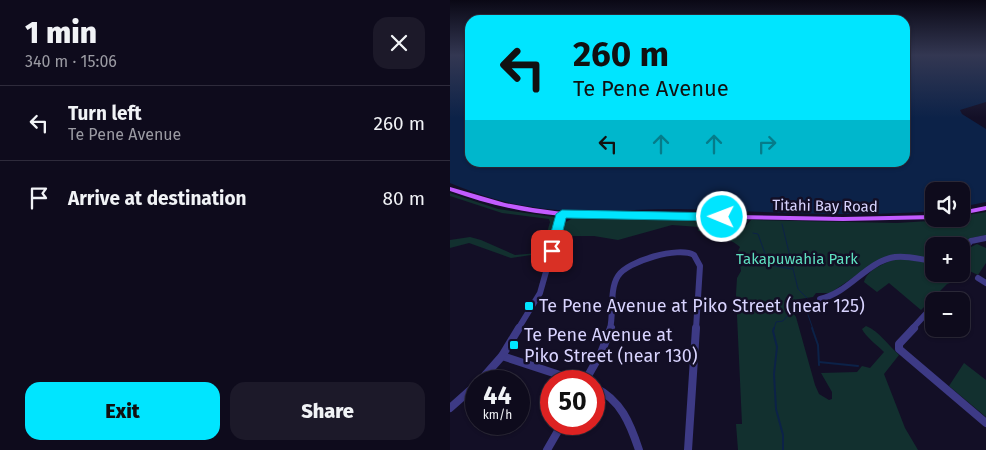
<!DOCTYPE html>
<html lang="en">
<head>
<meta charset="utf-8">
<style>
  body { margin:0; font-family:"Fira Sans",sans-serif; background:#1c1929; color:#f1f3f6; height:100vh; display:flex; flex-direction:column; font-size:19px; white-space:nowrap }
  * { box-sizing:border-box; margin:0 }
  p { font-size:16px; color:#9b9ba3 }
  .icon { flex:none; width:28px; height:28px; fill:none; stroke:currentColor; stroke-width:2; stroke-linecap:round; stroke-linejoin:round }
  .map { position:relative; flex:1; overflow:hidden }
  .sheet { display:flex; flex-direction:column; background:#0e0b1c; width:450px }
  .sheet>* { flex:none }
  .guide { position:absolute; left:15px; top:15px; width:445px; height:152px; border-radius:15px; box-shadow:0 1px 4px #0004,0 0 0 1px #2e2b3b; background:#00e5ff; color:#111; overflow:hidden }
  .buttons { position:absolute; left:475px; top:182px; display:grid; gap:10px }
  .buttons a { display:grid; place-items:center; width:45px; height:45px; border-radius:10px; background:#0e0b1c; box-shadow:0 1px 4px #0004,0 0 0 1px #2e2b3b; font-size:25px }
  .speed { position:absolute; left:15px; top:370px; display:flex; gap:10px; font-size:25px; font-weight:700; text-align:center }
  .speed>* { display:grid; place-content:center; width:65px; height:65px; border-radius:50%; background:#0e0b1c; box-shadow:0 1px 4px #0004,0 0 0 1px #2e2b3b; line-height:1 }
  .speed small { font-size:12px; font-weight:400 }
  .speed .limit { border:8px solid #d22; background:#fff; color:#111 }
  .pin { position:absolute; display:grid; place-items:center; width:42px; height:42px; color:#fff; margin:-21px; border-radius:10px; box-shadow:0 2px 8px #0006 }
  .me { position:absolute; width:55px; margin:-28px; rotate:271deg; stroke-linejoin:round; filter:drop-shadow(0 0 4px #0008) }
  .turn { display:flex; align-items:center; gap:18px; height:105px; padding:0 25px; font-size:22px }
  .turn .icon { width:65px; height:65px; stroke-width:2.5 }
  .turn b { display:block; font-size:35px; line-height:42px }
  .lanes { display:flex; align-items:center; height:48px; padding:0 25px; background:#0003; justify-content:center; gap:25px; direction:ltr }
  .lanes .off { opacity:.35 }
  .round { display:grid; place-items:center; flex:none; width:52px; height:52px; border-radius:15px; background:#1c1929 }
  .head { display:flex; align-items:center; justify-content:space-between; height:85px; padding:0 25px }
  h1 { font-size:30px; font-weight:800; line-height:38px }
  .primary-button { display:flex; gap:10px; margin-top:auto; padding:10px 25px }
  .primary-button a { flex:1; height:58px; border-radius:15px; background:#00e5ff; color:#111; font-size:20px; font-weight:800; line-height:58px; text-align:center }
  .primary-button a+a { background:#1c1929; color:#f1f3f6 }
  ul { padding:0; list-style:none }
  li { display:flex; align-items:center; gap:15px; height:75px; padding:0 25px; border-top:1px solid #2e2b3b }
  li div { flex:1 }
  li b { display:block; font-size:19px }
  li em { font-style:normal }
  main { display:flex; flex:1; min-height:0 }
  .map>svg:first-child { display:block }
  .green { fill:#12302f }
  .water { fill:#0c2248 }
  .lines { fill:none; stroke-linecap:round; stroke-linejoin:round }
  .stream-far1 { stroke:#0c2248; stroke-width:1 }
  .stream { stroke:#0c2248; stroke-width:2 }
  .minor-far2 { stroke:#3d3a85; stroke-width:5 }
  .minor-far1 { stroke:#3d3a85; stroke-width:6 }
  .minor { stroke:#3d3a85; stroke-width:8 }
  .major { fill:#c25bff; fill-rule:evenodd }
  .route { fill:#00e5ff; stroke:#0095a6 }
  .poi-dot { fill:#00e5ff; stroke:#130f26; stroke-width:2 }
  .labels { text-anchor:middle; stroke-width:5; stroke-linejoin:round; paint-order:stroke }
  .street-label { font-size:15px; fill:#d9d4ff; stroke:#130f26 }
  .park-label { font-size:15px; fill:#5fe0c0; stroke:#130f26 }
  .near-poi-label { font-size:18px; fill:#d9d4ff; stroke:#130f26; text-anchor:start }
</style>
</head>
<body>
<main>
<section class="sheet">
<div class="head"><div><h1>1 min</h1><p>340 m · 15:06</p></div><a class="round"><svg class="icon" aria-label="close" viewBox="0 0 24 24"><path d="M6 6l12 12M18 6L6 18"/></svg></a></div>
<ul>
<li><svg class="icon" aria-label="left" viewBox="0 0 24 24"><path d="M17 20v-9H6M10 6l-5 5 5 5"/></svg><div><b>Turn left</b><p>Te Pene Avenue</p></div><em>260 m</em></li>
<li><svg class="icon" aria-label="arrive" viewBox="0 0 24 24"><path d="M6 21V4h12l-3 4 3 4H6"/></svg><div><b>Arrive at destination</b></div><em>80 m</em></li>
</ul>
<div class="primary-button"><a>Exit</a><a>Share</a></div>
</section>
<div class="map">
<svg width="536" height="450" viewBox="0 0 536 450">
  <rect width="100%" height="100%" fill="#130f26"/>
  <g class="green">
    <polygon points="0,193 48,209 104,217 106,223 99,250 97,251 103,226 95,254 91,254 100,222 99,219 52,213 0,196"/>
    <path d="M 536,212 L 536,235 L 521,238 L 511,247 L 484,246 L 484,259 L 454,254 L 404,277 L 380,293 L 366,293 L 363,297 L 343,300 L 343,313 L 346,317 L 365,385 L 369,394 L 379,400 L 382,399 L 382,392 L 371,373 L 407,372 L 412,366 L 420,368 L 434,352 C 428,346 415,336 412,329 L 416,326 C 429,331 438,345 449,355 L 434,374 L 455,428 L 468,450 L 288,450 L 286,424 L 292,424 L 286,294 L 287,278 L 291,271 L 288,251 L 290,247 C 281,239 262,231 248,231 L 249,227 L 222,225 L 168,240 L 144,236 L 111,236 L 114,223 L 123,218 L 299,220 L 287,233 L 288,239 L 288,234 L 301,220 L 447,223 L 511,219 L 511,216 Z"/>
    <polygon points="20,237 31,240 65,255 88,253 88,254 61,258 19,243 0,248 0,240"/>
    <polygon points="527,244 536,248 536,263 528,275 511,267 511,256 519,248"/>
    <path d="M 451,258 L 484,263 L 484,274 L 511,274 L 511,269 L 519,273 L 510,274 L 506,281 L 497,284 L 471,310 L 439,283 L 427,292 L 414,282 C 418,268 439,261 451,258 Z"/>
    <polygon points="514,363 536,380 536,417 499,386"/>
  </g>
  <path class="water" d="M 0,55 L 20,55 L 20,162 L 455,162 L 455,55 L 536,55 L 536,102 L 510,110 L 512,114 L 536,129 L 536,202 L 511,207 L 511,191 L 484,191 L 484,211 C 399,218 312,211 227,209 C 177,209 125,215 76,206 C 50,202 24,193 0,183 Z"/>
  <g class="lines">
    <g class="stream-far1">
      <polyline points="332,224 348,289 357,298"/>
      <polyline points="303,233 308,234 319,265 342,269"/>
      <polyline points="359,303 357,312 363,329"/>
      <polyline points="324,329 326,322 333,321 338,315 338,307 345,300"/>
    </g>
    <g class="stream">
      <polyline points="324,328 323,331 327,347 324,374 326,409 333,435 333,450"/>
      <polyline points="362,328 368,345 369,365"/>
      <polyline points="369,362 408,366"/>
    </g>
    <polyline class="minor-far2" points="106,234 112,214"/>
    <g class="minor-far1">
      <polyline points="511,252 521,241 536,238"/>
      <polyline points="528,278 536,283"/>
      <path d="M 370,299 C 399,293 417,261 445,257 C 458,255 471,260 484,261"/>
      <polyline points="487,301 491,296"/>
      <polyline points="68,329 90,293 107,233"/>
      <path d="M 160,329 C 164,313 159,290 168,276 C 177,261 229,246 244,255 L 250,266 L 246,329"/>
      <polyline points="462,329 484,305"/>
    </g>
    <g class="minor">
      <polyline points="464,328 449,344 449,349 536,423"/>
      <polyline points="52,356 128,381"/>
      <polyline points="30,381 52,356 69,328"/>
      <polyline points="135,381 151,353 161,328"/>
      <path d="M 144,387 C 171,400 180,423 189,450"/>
      <polyline points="0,408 26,385"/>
      <polyline points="97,450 112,424"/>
      <polyline points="238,450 246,328"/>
    </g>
    <g class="major">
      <path d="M 0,187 L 55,203 L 83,208 L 112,212 L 393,217 L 484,215 L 484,219 L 486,219 L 393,221 L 112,216 C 73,213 37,204 0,191 Z"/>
      <polygon points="536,206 536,210 511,215 511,211"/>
    </g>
  </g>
  <linearGradient id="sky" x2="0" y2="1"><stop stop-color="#0a0815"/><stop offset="0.47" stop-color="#333752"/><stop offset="1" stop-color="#333752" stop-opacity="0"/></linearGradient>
  <rect width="536" height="118" fill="url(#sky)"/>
  <polygon class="route" points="112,210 272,213 278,217 272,221 116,218 108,251 107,254 98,254 96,251 106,214"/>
  <g class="poi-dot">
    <rect x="74" y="301" width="10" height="10" rx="2.5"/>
    <rect x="59" y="340" width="10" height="10" rx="2.5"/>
  </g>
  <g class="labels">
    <g class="street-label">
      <text transform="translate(375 206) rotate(1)" y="5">Titahi Bay Road</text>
    </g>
    <g class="park-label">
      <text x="347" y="264">Takapuwahia Park</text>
    </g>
    <g class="near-poi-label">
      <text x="89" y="312">Te Pene Avenue at Piko Street (near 125)</text>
      <text x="74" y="341">Te Pene Avenue at<tspan x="74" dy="21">Piko Street (near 130)</tspan></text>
    </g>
  </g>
</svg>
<div class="buttons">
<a><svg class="icon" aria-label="sound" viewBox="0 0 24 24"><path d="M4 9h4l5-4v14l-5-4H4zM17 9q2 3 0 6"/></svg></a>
<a>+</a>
<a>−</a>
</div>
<div class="speed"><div>44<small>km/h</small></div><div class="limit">50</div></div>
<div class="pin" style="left:102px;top:251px;background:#d93025"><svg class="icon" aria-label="arrive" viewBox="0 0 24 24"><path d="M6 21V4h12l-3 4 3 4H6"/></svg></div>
<svg class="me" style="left:272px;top:217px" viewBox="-20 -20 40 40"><circle r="17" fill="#00e5ff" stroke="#fff" stroke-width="3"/><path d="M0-11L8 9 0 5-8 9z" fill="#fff"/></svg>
<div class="guide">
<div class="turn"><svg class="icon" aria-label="left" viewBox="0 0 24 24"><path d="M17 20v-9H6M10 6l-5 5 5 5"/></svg><div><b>260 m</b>Te Pene Avenue</div></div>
<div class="lanes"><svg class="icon" aria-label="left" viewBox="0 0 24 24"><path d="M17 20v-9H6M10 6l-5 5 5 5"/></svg><svg class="icon off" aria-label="ahead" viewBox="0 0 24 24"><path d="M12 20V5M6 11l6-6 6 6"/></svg><svg class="icon off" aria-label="ahead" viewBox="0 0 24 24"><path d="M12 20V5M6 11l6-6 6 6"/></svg><svg class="icon off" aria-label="right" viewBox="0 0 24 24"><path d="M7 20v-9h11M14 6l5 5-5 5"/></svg></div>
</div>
</div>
</main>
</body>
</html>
